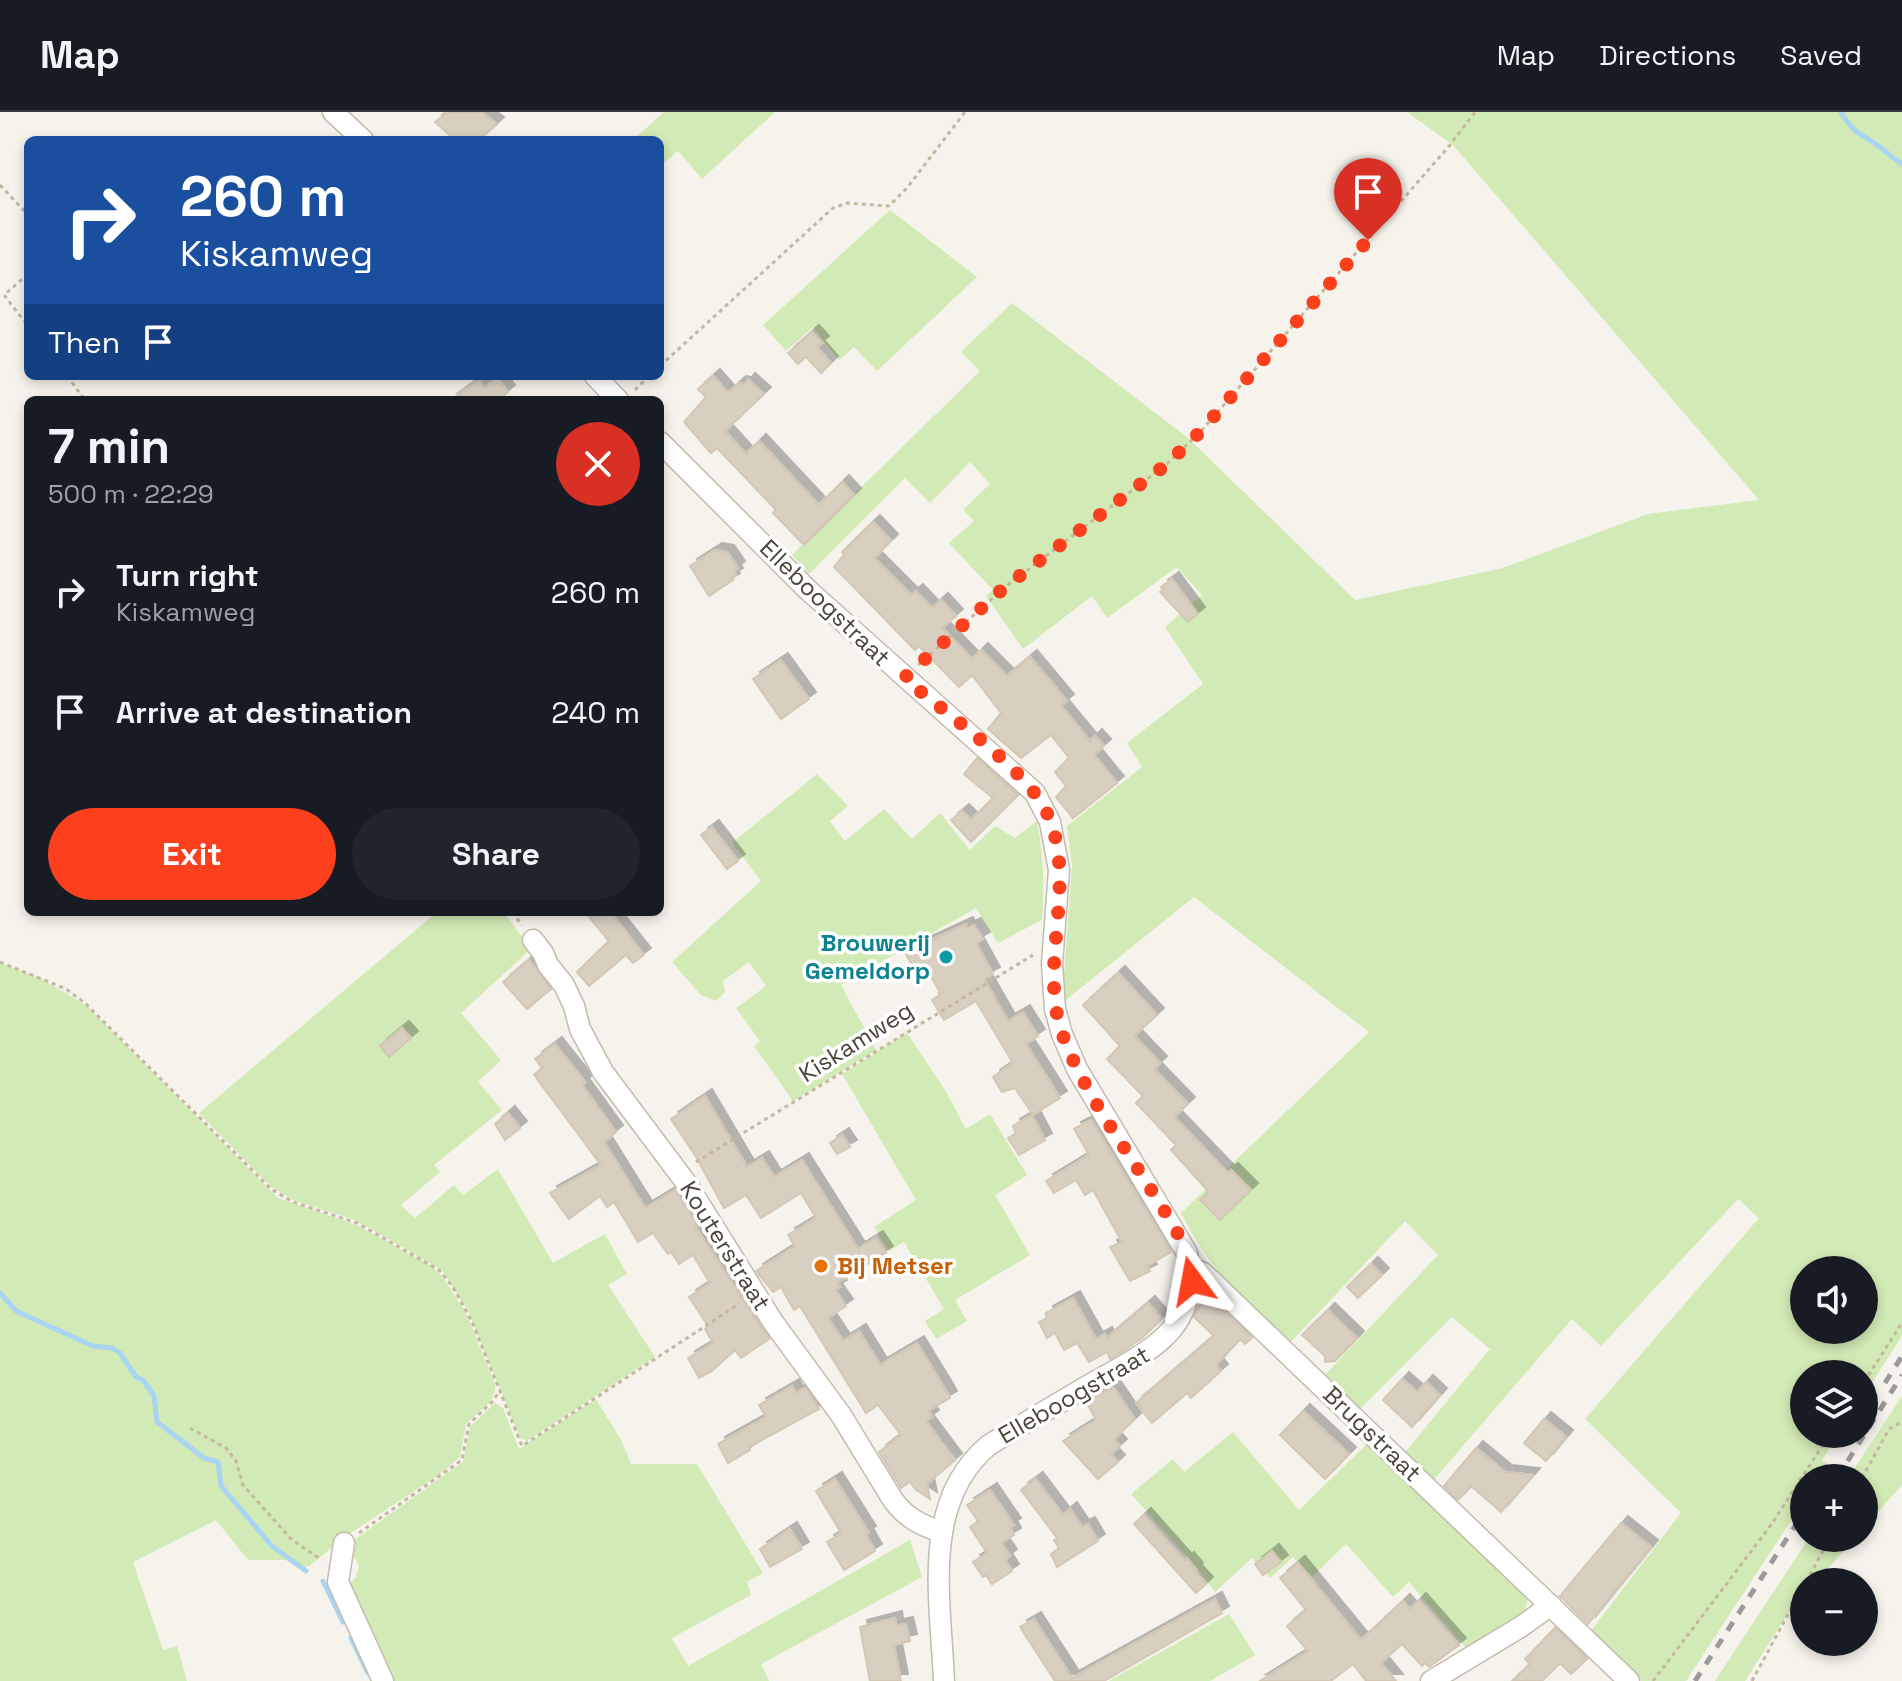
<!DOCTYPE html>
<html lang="en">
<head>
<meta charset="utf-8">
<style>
  body { margin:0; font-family:"Space Grotesk",sans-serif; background:#20242c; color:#f1f3f6; height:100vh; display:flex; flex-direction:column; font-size:30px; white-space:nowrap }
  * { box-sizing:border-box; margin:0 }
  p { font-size:26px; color:#9ea1a6 }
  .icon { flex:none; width:44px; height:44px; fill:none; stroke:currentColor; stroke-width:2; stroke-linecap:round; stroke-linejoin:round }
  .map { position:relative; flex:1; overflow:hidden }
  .panel { position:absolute; left:24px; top:284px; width:640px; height:520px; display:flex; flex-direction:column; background:#171b24; border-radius:12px; box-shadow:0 4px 12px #0003 }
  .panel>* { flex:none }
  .top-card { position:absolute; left:24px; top:24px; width:640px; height:244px; border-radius:12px; box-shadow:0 4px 12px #0003; background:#1a4fa0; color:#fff; overflow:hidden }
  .controls { position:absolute; left:1790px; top:1144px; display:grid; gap:16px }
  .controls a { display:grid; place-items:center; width:88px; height:88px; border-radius:50%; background:#171b24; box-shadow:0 4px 12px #0003; font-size:40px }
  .pin { position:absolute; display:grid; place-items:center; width:68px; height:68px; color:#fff; margin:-82px -34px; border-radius:50% 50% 50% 0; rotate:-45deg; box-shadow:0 0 8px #0007 }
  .pin .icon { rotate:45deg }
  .me { position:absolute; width:88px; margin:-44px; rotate:347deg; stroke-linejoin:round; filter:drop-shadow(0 0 6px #0008) }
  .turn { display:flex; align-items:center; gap:28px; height:168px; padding:0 24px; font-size:36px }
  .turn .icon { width:104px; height:104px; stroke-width:2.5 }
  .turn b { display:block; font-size:56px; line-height:68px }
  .then { display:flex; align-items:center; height:76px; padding:0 24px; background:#0003; gap:16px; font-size:30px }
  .round { display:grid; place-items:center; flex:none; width:84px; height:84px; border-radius:42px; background:#20242c }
  .headline { display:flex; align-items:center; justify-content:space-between; height:136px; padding:0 24px }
  h1 { font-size:48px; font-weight:800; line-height:60px }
  .cta { display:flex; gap:16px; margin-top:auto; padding:16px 24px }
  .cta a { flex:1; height:92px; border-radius:48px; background:#fc3f1d; color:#fff; font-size:32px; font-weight:800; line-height:92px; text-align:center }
  .cta a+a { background:#20242c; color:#f1f3f6 }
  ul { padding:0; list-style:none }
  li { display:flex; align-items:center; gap:24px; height:120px; padding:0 24px }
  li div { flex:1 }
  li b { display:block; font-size:30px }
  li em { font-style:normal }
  header { display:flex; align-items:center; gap:48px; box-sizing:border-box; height:112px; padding:0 40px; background:#171b24; border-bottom:2px solid #363941 }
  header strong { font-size:38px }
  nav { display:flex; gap:44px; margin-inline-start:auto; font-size:28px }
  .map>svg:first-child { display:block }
  .green { fill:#d2eab5; fill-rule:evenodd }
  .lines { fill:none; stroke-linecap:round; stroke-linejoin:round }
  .stream { stroke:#a9d4f2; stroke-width:5 }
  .building { fill:#d8cfc1; stroke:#d3c7b4; stroke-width:2; filter:url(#shadow) }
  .minor-casing { stroke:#c2bbae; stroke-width:23 }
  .path { stroke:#c4b79f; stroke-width:3; stroke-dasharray:4 4; stroke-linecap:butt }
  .minor { stroke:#fff; stroke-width:20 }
  .rail { stroke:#9a9a9a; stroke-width:5; stroke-dasharray:10 10; stroke-linecap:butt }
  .route { stroke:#fc3f1d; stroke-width:14; stroke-dasharray:0 25.2 }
  .culture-dot { fill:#0f9aa8; stroke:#fff; stroke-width:3 }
  .food-dot { fill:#e8710a; stroke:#fff; stroke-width:3 }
  .labels { text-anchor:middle; stroke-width:7; stroke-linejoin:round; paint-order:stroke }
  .street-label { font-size:24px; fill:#4b4439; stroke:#fff }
  .culture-label { font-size:24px; font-weight:bold; fill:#0d838f; stroke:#fff; text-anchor:end }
  .food-label { font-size:24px; font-weight:bold; fill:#c56008; stroke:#fff; text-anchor:start }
</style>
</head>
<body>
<header>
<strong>Map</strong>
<nav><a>Map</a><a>Directions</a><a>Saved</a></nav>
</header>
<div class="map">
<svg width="1902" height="1569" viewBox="0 0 1902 1569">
  <defs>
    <filter id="shadow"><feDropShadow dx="7" dy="-7" stdDeviation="0" flood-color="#0004"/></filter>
  </defs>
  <rect width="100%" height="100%" fill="#f6f3ec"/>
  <g class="green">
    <polygon points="664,0 775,0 702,67 678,39 660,54 660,28 633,28"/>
    <path d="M 1407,0 L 1902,0 L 1902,1224 L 1864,1283 L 1864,1262 L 1804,1262 L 1804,1322 L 1839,1322 L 1822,1348 L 1828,1352 L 1819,1366 L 1804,1366 L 1804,1389 L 1686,1569 L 1642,1569 L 1590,1520 L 1681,1401 L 1585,1307 L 1759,1106 L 1738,1087 L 1601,1234 L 1572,1207 L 1432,1370 L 1402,1344 L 1490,1237 L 1452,1205 L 1357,1300 L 1323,1265 L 1438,1143 L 1405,1109 L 1288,1233 C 1242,1188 1211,1159 1181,1101 L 1369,920 L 1194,785 L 1062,891 L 1072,754 L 1067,714 L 1142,655 L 1127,631 L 1203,572 L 1165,515 L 1202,483 L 1177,455 L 1107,506 L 1092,484 L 1023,537 L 986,484 L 993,478 L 949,431 L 974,409 L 963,398 L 990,372 L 970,350 L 930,391 L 905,366 L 809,462 L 792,443 L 980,259 L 961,240 L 1012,191 L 1188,326 L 1355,488 L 1503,456 L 1648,402 L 1759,388 L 1453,33 ZM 1804,1158 L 1864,1158 L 1864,1218 L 1804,1218 Z"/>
    <polygon points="890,98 977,165 877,259 854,235 839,248 813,215 786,239 763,213"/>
    <path d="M 817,662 L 848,694 L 830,709 L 845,729 L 884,697 L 912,727 L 940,701 L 970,738 L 995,714 L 1015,726 L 1037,709 C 1043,743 1045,774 1042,808 L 998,831 L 976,796 L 841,873 L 876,938 L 793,989 L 754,934 L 760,929 L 736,896 L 766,874 L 749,850 L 723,869 L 725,880 L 716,889 L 701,883 L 672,850 L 761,769 L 732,731 Z"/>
    <polygon points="437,800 504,800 531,837 461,901 501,948 478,970 502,998 434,1053 440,1060 401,1093 415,1106 454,1073 463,1083 498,1057 553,1151 605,1122 627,1162 608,1173 655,1245 527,1329 520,1326 468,1199 442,1158 355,1108 293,1088 270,1074 199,1001"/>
    <polygon points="0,851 42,867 87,894 278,1086 357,1113 433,1155 444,1167 466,1201 495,1272 495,1279 490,1290 466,1312 460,1345 439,1363 343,1426 310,1454 300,1455 286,1448 248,1448 216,1408 133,1450 163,1538 177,1534 187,1569 0,1569"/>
    <polygon points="907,921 945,978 966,1017 990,1002 1027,1063 995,1083 1030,1143 955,1188 967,1209 936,1227 925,1209 944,1197 904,1130 889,1139 874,1115 916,1088 842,962"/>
    <polygon points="1902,1284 1902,1373 1864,1416 1864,1366 1848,1366"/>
    <polygon points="596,1287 621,1328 631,1352 697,1352 763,1461 747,1470 751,1483 672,1526 688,1554 910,1428 922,1465 761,1552 769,1569 388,1569 349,1472 356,1465 359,1454 347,1433 463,1350 470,1315 495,1291 503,1296 519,1337"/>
    <path d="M 1233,1320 L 1299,1398 L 1369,1330 L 1528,1482 C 1529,1513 1491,1525 1468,1538 L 1409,1470 L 1393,1485 L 1346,1432 L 1312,1465 L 1293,1445 L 1270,1466 L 1252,1446 L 1215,1480 L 1195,1453 L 1131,1382 L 1173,1347 L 1184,1360 Z"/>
    <polygon points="1809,1426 1855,1426 1816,1470 1804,1470 1804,1484 1789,1500 1745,1569 1715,1569"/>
    <polygon points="1229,1502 1255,1543 1210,1569 1109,1569"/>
  </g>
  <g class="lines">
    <g class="stream">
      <path d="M 1841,0 C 1854,23 1861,21 1880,35 C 1888,41 1894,47 1902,52"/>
      <polyline points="0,1181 16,1199 93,1234 112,1236 120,1241 136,1265 143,1268 154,1284 157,1310 204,1346 218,1350 221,1374 272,1434 306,1459"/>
      <polyline points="323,1469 343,1510"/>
      <polyline points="351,1526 368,1561"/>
    </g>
  </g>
  <g class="building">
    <polygon points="448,0 481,0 497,12 479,28 455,28 435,10"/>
    <polygon points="812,220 822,231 817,235 831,251 821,261 806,245 798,252 788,241"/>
    <polygon points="713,264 728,281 739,271 745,272 748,268 764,282 725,319 746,342 759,329 819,393 842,370 854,383 804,433 773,401 776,398 717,336 711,341 684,310 706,285 698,277"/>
    <polygon points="498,266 508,280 498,288 451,288 479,268 484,276"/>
    <polygon points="873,410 891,429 874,446 911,483 916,479 932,496 941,488 956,504 942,516 972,547 981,538 1007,564 1030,545 1067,589 1061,594 1090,629 1095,624 1104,634 1094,643 1117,671 1073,706 1056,685 1066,674 1055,660 1069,646 1051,623 1021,646 988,617 1001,601 972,563 959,575 919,534 915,538 834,455 844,443 842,440"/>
    <polygon points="715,438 727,440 738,456 734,459 736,463 731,466 733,468 709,484 690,454"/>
    <polygon points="1172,467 1198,502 1188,510 1160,480 1163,478 1161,475"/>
    <polygon points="781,548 809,587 781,607 753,567"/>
    <polygon points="977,646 1018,683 971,730 951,708 962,699 971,708 993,686 964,662"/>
    <polygon points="712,715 738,749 727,757 701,723"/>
    <polygon points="585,800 610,800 644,843 633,851 626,843 589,874 577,860 609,829"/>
    <polygon points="966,812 968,816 974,813 983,827 976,831 993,862 984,867 1008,909 1023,900 1038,924 1026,932 1060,986 1033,1003 1015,976 1002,980 993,965 1013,951 976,889 944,908 932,888 941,882 924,852 914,857 905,840"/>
    <polygon points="529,848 551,877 527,897 503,870"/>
    <polygon points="1118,861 1157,903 1134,924 1160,951 1154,957 1188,992 1174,1005 1228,1061 1231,1058 1251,1078 1220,1108 1200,1088 1209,1080 1171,1038 1176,1033 1136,991 1143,984 1107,947 1120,934 1083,893"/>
    <polygon points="402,916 411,926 389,945 380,934"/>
    <polygon points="555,932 585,970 582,973 616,1020 604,1030 645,1096 675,1078 697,1113 695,1114 769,1227 741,1246 735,1238 712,1259 699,1266 688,1246 713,1231 705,1217 708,1214 689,1185 710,1171 693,1143 679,1152 671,1140 668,1142 653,1121 638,1130 614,1090 607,1095 600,1084 569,1107 550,1081 601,1053 534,963 542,956 535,947"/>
    <polygon points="705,984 747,1055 762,1046 774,1065 802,1048 858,1137 876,1126 886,1141 837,1171 840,1175 835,1178 846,1194 828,1206 843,1229 859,1219 880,1253 917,1231 945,1277 950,1286 928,1299 932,1305 926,1309 955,1348 927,1372 930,1387 916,1378 910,1370 901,1376 879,1340 901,1323 878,1293 866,1301 800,1194 794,1198 781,1175 773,1180 756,1159 795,1134 788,1123 816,1106 801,1081 761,1106 746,1083 724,1096 695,1043 671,1007"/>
    <polygon points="508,1001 520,1016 505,1028 495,1012"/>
    <polygon points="1032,1003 1045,1028 1019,1043 1008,1026 1016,1021 1013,1014"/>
    <polygon points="1091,1008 1171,1140 1147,1154 1150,1159 1130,1169 1110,1135 1122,1130 1093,1078 1085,1083 1076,1068 1054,1081 1046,1069 1089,1043 1074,1017"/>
    <polygon points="842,1023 850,1035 837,1042 830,1031"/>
    <polygon points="1371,1152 1382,1163 1358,1186 1347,1175"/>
    <polygon points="1208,1184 1252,1226 1245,1232 1240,1227 1216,1253 1221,1259 1191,1286 1187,1281 1152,1311 1136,1291 1214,1224 1194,1205 1199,1194"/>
    <polygon points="1073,1186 1096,1227 1105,1222 1107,1226 1148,1191 1162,1207 1142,1226 1125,1238 1110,1247 1107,1240 1089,1250 1077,1231 1064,1238 1055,1221 1047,1226 1039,1210 1047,1206 1046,1201"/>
    <polygon points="1328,1198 1357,1226 1335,1249 1325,1250 1325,1244 1302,1223"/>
    <polygon points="1402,1267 1417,1280 1426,1270 1440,1283 1412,1315 1383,1288"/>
    <polygon points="792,1274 796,1281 805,1276 819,1297 749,1335 750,1338 728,1351 718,1332 766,1305 759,1293"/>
    <polygon points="1113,1275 1135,1307 1114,1327 1120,1334 1111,1342 1118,1350 1098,1367 1063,1329 1096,1308 1086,1290"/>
    <polygon points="1303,1299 1349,1342 1325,1367 1280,1323"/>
    <polygon points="1544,1307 1566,1325 1546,1349 1524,1331"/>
    <polygon points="1476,1336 1505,1360 1533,1363 1501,1400 1471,1374 1458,1388 1444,1374"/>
    <polygon points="835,1367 869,1421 866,1423 875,1439 844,1458 827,1430 841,1421 816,1379"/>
    <polygon points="1036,1367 1063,1403 1070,1397 1082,1415 1088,1412 1098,1429 1057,1455 1051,1442 1059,1436 1054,1428 1057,1426 1021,1378"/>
    <polygon points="990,1378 1014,1413 1010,1415 1014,1423 1001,1431 1010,1444 1005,1448 1012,1459 992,1472 986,1463 983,1465 973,1450 987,1441 970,1415 978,1409 967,1393"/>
    <polygon points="1144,1403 1185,1449 1187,1447 1196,1458 1194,1459 1206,1472 1196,1481 1134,1412"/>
    <polygon points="1621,1411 1651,1435 1588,1512 1560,1484"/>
    <polygon points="790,1417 802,1437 770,1455 760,1437"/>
    <polygon points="1272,1439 1281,1450 1263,1463 1255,1452"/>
    <polygon points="1298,1451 1361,1528 1403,1489 1410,1497 1419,1488 1459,1533 1429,1555 1425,1551 1422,1554 1402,1532 1381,1551 1396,1569 1366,1569 1353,1552 1331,1569 1260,1569 1308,1539 1287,1514 1306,1498 1280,1466"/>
    <polygon points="1215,1487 1222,1501 1104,1569 1055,1569 1020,1515 1034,1507 1072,1566"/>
    <polygon points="895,1506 896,1514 906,1512 910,1529 894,1533 901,1569 870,1569 860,1515"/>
    <polygon points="1555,1516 1587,1547 1571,1562 1560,1551 1542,1569 1512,1569 1530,1552 1525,1547"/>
  </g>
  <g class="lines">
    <g class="minor-casing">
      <g id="minor">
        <polyline points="333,0 363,28"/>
        <polyline points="595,264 618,288"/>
        <path d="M 660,330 L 809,479 L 1035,681 L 1050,710 L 1059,758 L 1052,852 L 1055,897 L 1062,922 L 1077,957 L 1187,1141 C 1203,1218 1147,1240 1091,1272 C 1057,1292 1023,1312 989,1333 C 920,1390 941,1490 944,1569"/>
        <path d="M 533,828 L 543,841 L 548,853 L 564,873 L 574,894 L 580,917 L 603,960 L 687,1072 L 773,1210 L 841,1303 L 893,1388 C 906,1406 921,1413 941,1420"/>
        <polyline points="1190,1155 1203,1161 1629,1569"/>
        <polyline points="344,1431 338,1470 383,1569"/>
        <polyline points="1431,1569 1522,1514 1551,1493"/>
      </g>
    </g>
    <g class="path">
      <polyline points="0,73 28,103"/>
      <polyline points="28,162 4,183 28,214"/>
      <polyline points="660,254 833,96 847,91 889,94 907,76 965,0"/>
      <polyline points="67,264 85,288"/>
      <polyline points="635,278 649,264"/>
      <polyline points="918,553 1005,475 1167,352 1202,318 1450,33 1475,0"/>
      <polyline points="512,800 522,813"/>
      <polyline points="0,850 66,877 86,892 271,1077 293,1090 357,1111 439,1158 453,1175 472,1210 522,1334 739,1192"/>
      <polyline points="696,1050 1033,843"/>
      <polyline points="1864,1270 1902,1211"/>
      <polyline points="190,1316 226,1336 236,1349 243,1373 292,1428 322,1448"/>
      <polyline points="1862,1366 1889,1317 1902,1310"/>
      <polyline points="359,1421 462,1348 469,1312 492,1290 499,1280"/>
      <polyline points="1806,1470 1830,1426"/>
      <polyline points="1653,1569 1771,1413 1830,1322"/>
      <polyline points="1752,1569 1804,1473"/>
    </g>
    <use href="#minor" class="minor"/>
    <g class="rail">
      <polyline points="1885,1271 1902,1244"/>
      <polyline points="1837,1366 1902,1263"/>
      <polyline points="1695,1569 1804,1400"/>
    </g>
  </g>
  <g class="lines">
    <path class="route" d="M 1192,1169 C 1188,1130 1170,1109 1150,1076 C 1120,1028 1083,978 1063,924 C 1036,850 1081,768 1045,697 C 1023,655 942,598 904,566 L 1005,475 L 1167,352 L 1202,318 L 1368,128"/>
  </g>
  <circle class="culture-dot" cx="946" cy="845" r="8"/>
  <circle class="food-dot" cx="821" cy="1154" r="8"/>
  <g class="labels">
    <g class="street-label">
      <text transform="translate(825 491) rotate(44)" y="8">Elleboogstraat</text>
      <text transform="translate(856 930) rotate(-32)" y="8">Kiskamweg</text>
      <text transform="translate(725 1134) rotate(58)" y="8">Kouterstraat</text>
      <text transform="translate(1074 1283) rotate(-30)" y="8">Elleboogstraat</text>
      <text transform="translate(1372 1322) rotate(44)" y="8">Brugstraat</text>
    </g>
    <g class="culture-label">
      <text x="930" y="839">Brouwerij<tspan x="930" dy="28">Gemeldorp</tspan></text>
    </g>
    <g class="food-label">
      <text x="837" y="1162">Bij Metser</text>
    </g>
  </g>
</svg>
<div class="controls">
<a><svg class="icon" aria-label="sound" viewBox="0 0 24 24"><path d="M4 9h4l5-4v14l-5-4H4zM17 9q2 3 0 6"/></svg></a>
<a><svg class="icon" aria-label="layers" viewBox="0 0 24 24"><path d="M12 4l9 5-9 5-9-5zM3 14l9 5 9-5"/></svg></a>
<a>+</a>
<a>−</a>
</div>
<div class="pin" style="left:1368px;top:128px;background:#d93025"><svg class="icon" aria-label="arrive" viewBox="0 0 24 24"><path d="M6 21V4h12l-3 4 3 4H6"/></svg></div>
<svg class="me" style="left:1192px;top:1169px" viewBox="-20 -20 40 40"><path d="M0-17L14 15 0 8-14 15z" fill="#fc3f1d" stroke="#fff" stroke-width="4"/></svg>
<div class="top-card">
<div class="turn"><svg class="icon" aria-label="right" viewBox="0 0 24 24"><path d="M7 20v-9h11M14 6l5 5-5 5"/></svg><div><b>260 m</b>Kiskamweg</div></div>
<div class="then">Then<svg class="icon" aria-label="arrive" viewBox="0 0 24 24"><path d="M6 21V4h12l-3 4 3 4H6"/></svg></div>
</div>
<section class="panel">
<div class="headline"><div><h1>7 min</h1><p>500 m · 22:29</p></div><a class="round" style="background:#d93025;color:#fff"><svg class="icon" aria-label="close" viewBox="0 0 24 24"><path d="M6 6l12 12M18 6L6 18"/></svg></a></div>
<ul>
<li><svg class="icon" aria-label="right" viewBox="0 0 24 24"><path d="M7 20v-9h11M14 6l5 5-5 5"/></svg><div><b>Turn right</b><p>Kiskamweg</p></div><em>260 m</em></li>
<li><svg class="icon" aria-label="arrive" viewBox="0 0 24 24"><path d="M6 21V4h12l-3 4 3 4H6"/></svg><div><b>Arrive at destination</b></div><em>240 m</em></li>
</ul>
<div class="cta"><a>Exit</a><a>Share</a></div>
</section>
</div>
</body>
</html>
